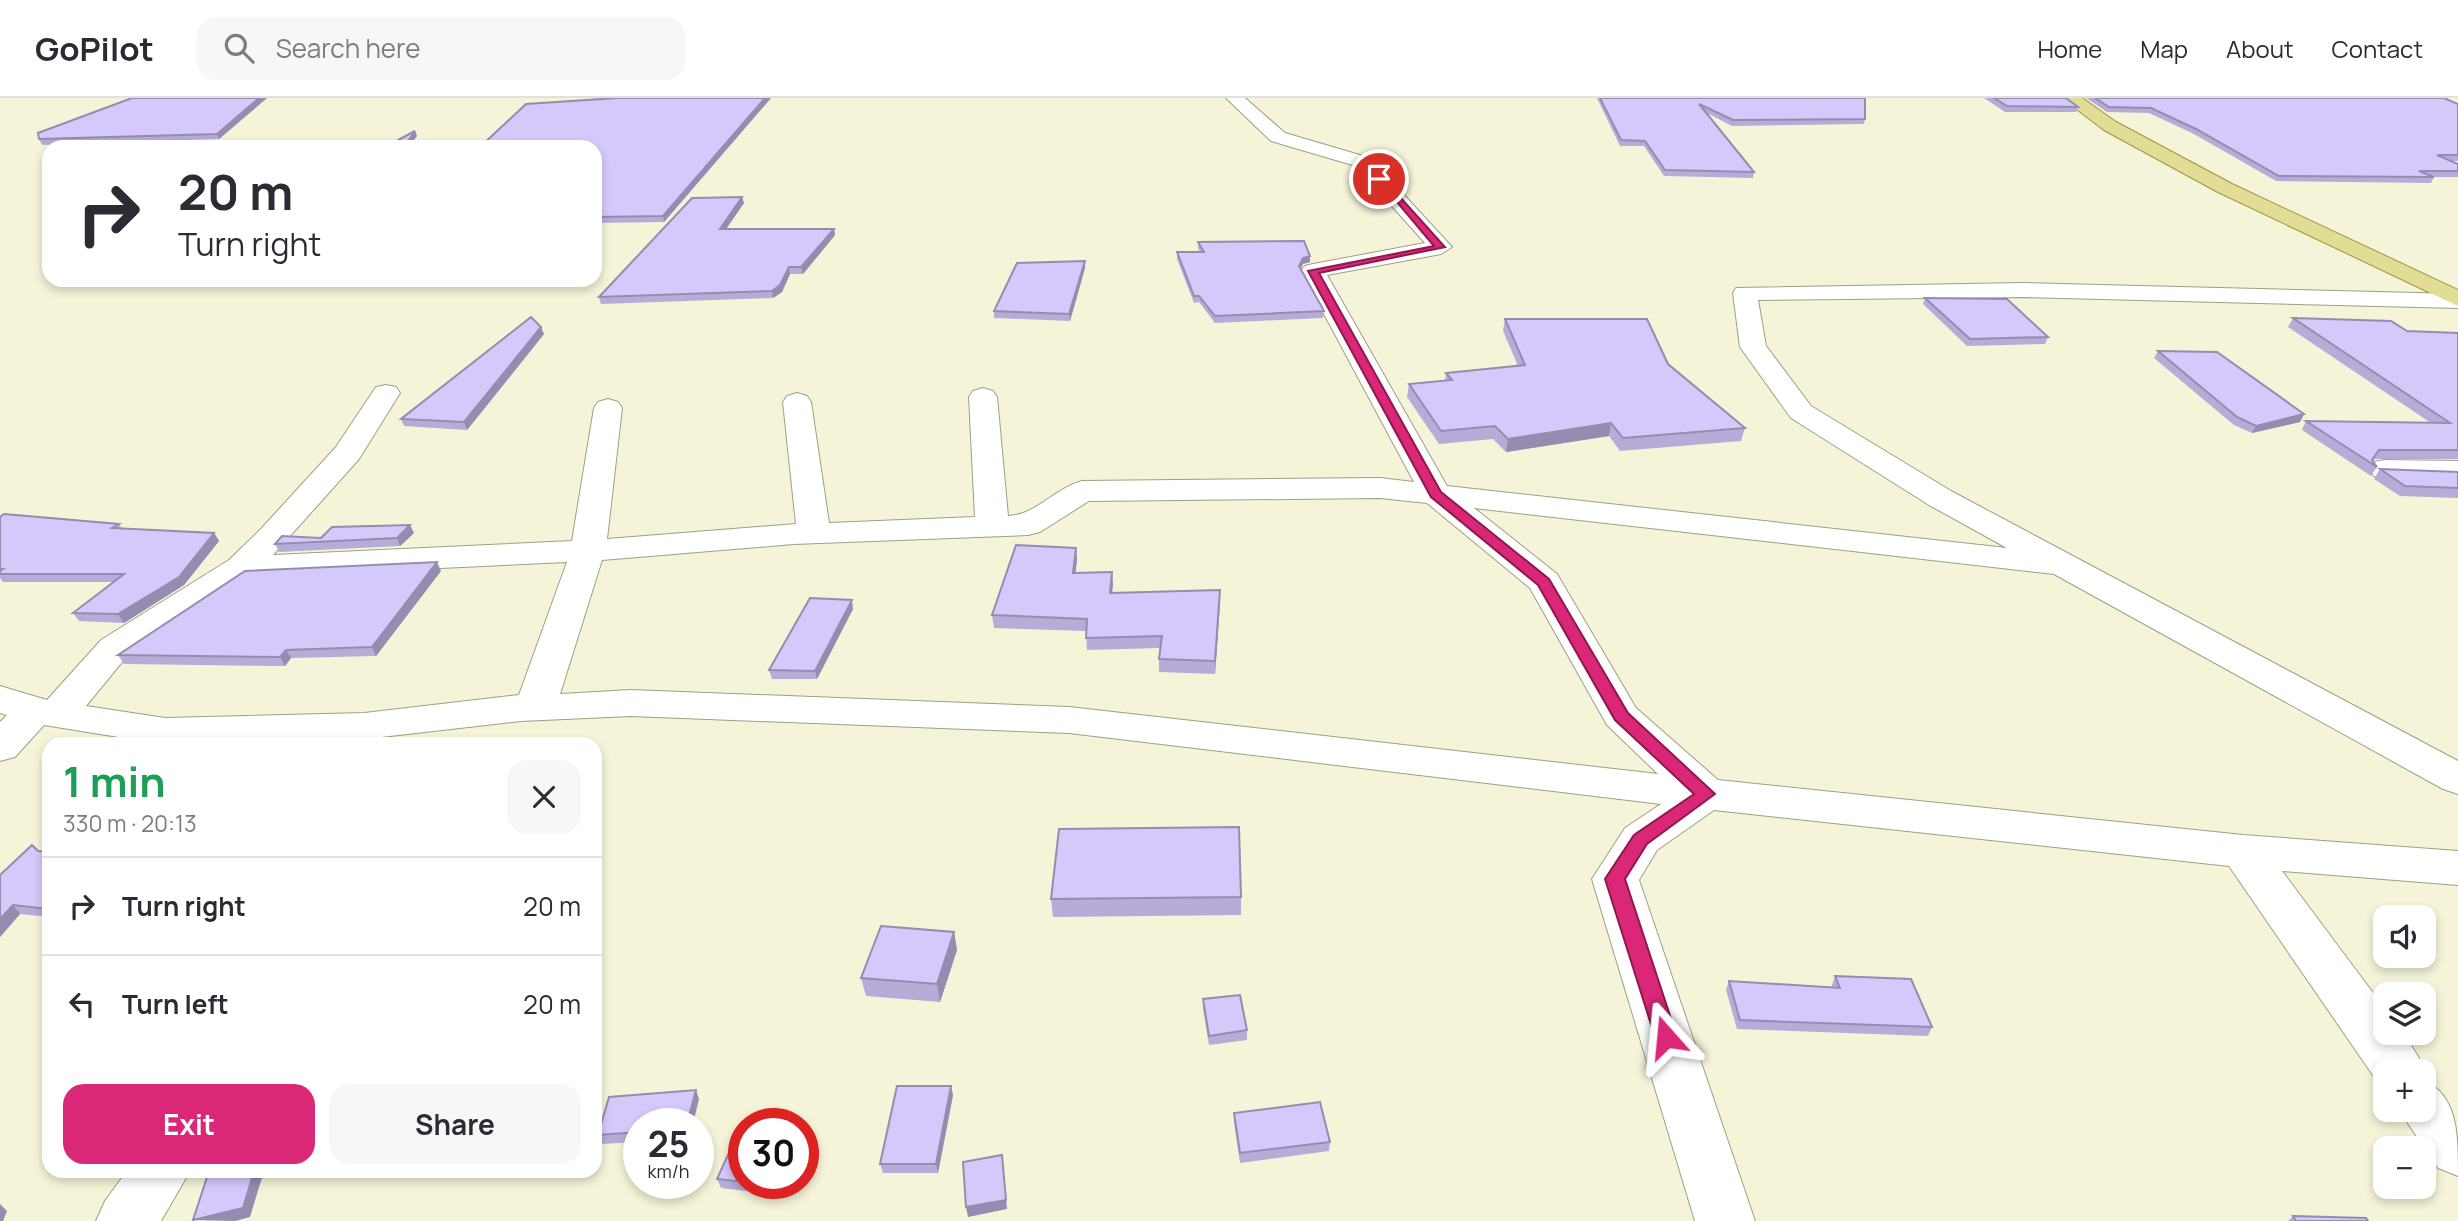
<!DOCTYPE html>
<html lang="en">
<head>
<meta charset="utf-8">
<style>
  body { margin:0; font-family:Manrope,sans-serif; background:#f7f7f7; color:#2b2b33; height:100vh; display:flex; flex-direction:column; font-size:26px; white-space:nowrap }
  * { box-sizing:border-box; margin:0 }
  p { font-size:23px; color:#7c7c81 }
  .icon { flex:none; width:38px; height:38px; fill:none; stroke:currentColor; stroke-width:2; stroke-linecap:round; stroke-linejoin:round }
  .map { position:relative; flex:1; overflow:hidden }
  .side { position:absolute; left:42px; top:639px; width:560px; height:441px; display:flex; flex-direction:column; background:#fff; border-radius:21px; box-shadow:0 4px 10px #0003 }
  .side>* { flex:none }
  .hud { position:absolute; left:42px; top:42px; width:560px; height:147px; border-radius:21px; box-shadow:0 4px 10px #0003; background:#fff; color:#2b2b33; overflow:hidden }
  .tools { position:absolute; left:2373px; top:807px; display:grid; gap:14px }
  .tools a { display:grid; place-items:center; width:63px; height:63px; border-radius:14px; background:#fff; box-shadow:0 4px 10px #0003; font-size:35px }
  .speed { position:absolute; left:623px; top:1010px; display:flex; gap:14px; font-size:35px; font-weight:700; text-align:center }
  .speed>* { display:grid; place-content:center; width:91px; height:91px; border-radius:50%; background:#fff; box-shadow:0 4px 10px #0003; line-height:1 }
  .speed small { font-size:18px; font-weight:400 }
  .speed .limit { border:10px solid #d22; background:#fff; color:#111 }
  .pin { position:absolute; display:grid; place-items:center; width:60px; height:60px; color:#fff; margin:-30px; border:4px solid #fff; border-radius:50%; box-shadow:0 2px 7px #0007 }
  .me { position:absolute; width:77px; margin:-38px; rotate:342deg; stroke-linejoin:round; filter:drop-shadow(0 0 5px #0008) }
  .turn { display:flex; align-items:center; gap:24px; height:147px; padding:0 21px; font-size:32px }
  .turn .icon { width:91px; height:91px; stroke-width:2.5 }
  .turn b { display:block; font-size:49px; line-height:60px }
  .round { display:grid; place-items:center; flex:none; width:74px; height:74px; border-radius:21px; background:#f7f7f7 }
  .headline { display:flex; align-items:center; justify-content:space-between; height:119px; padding:0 21px }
  h1 { font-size:42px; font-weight:700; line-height:52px; color:#1e9e55 }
  .action { display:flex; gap:14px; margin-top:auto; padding:14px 21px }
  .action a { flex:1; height:80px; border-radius:21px; background:#db2777; color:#fff; font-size:28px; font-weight:700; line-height:80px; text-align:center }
  .action a+a { background:#f7f7f7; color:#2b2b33 }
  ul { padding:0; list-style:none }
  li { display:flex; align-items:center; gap:21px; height:98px; padding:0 21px; border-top:2px solid #e1e1e2 }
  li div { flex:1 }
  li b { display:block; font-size:26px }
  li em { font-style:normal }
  header { display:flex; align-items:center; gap:42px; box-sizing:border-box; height:98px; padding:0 35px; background:#fff; border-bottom:2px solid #e1e1e2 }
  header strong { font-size:33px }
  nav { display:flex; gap:38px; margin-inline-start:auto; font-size:24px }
  .search { width:490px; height:63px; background:#f7f7f7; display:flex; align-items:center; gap:18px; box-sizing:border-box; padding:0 24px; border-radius:21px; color:#7c7c81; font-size:26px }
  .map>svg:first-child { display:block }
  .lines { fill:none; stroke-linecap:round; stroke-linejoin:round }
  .street-casing { stroke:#9f9f85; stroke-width:2 }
  .primary-casing { stroke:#9a9644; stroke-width:2 }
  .street { fill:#fff; fill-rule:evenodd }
  .primary { fill:#e1dd95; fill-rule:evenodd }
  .wall { fill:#b7acd8 }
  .shaded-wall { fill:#958cb0 }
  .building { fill:#d5c8fb; stroke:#958cb0; stroke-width:2 }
  .route { fill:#db2777; stroke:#8e194d; stroke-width:2 }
</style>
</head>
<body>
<header>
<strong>GoPilot</strong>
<div class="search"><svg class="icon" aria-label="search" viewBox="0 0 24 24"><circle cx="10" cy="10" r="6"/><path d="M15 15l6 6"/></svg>Search here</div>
<nav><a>Home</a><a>Map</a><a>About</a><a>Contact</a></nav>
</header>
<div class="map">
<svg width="2458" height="1123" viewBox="0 0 2458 1123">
  <rect width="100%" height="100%" fill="#f5f4d8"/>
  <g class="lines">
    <g class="street-casing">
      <g id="street">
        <path d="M 1226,0 L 1245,0 L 1285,35 L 1370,60 L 1452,149 L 1441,156 L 1327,177 L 1447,388 L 2007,450 L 1929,407 L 1791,320 L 1740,249 L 1733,195 L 1736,190 L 2024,185 L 2458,196 L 2458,210 L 2024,199 L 1758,202 L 1766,248 L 1811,308 L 1951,393 L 2458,663 L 2458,696 L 2443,691 L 2054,476 L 1474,410 L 1557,476 L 1636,610 L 1718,682 L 2243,737 L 2458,753 L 2458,787 L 2282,773 L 2385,911 L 2385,934 L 2403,934 L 2427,973 L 2424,980 L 2424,973 L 2385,973 L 2385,991 L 2381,989 L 2229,768 L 1714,712 L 1657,752 L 1639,782 L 1755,1123 L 1695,1123 L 1592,781 L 1625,730 L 1661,706 L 1069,635 L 631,618 L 521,623 L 364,641 L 186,646 L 162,646 L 44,627 L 15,659 L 0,663 L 0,624 L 7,617 L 0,615 L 0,588 L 47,602 L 101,542 L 229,462 L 260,432 L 336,349 L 376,289 L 386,287 L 396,289 L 400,295 L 359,361 L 273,457 L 572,443 L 594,310 L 598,304 L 608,301 L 618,304 L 622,310 L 607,441 L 796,426 L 783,304 L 787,298 L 797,295 L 807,298 L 811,304 L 829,425 L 975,419 L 969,299 L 973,293 L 983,290 L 993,293 L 997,299 L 1008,418 C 1036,417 1055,390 1082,383 L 1380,380 L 1414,384 L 1301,173 L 1305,168 L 1313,166 L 1425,145 L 1356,68 L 1271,43 ZM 1380,400 L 1427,405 L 1530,490 L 1607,627 L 1658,676 L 1069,609 L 631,592 L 560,596 L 602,462 L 794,446 L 1028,437 L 1040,434 L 1089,403 ZM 567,464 L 519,597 L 364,615 L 165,620 L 86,608 L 127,558 L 249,479 Z"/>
        <polygon points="2385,362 2458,363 2458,381 2374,378 2369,371 2374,364"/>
        <path d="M 2424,982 C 2458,999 2458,1035 2458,1078 L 2438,1070 L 2399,1012 L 2424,1012 Z"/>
        <polygon points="127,1073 190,1073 161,1123 96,1123 105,1103"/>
      </g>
    </g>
    <g class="primary-casing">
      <polygon id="primary" points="2062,0 2082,0 2116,24 2232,86 2458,192 2458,208 2218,94 2104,32"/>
    </g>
    <use href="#street" class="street"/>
    <use href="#primary" class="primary"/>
  </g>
  <g class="wall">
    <polygon points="132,0 267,0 219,41 42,47 39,41"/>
    <polygon points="617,0 771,0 664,124 595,125 595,49"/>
    <polygon points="1597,0 1865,0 1865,21 1864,26 1732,28 1707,15 1754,74 1753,80 1664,78 1644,48 1620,48"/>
    <polygon points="1984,0 2066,0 2078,9 2076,14 2005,14"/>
    <polygon points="2086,0 2444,0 2458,6 2458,63 2450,63 2458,66 2458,79 2433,79 2434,79 2431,85 2276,83 2194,36 2149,15 2107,14"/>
    <polygon points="742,99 744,105 726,131 834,131 835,137 803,176 790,176 782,194 773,200 601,206 599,199"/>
    <polygon points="1198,144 1310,158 1310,164 1303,166 1301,171 1324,213 1323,220 1215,225 1199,204 1194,205 1177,161 1177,154 1200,154 1198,150"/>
    <polygon points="1085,170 1070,223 994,220 994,213"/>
    <polygon points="1925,200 2048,239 2045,246 1967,248 1923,206"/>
    <polygon points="2293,220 2407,233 2458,235 2458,361 2374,361 2373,363 2377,369 2371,378 2302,332 2306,323 2431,325 2288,229"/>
    <polygon points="1505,221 1668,266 1745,330 1741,343 1620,353 1609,338 1506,354 1493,341 1439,346 1407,299 1409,286 1445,283 1446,275 1518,268 1503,233"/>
    <polygon points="544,236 467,332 404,328 401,321"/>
    <polygon points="2158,253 2304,316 2300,324 2252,335 2234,327 2154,260"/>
    <polygon points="2380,371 2458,374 2458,400 2400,398 2374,381"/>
    <polygon points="0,419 119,426 122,431 214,435 219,443 184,487 124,525 79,523 73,515 113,484 3,484 0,480"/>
    <polygon points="414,435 400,448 279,454 275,446 321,440"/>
    <polygon points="1076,450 1077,462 1075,475 1112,474 1112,495 1220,504 1215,576 1159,574 1159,561 1160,550 1087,552 1086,533 994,530 992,517"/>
    <polygon points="441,473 376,558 291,560 285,568 272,568 124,566 118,557"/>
    <polygon points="853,511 817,581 772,581 769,572"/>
    <polygon points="38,753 49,754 49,819 20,816 0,839 0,777"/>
    <polygon points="1241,799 1241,817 1053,819 1051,801"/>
    <polygon points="954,834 957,852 940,904 866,898 861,880"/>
    <polygon points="1835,878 1932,929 1928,938 1737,931 1726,892 1729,883 1832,889 1832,887"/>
    <polygon points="1203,901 1247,932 1247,942 1209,947 1203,911"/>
    <polygon points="953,997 938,1075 883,1075 880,1066"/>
    <polygon points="699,1001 639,1026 639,1044 602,1046 598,1037"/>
    <polygon points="1234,1015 1330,1044 1329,1053 1240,1065 1234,1024"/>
    <polygon points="744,1026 744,1085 766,1085 762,1095 721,1090 717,1081"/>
    <polygon points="2293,1118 2368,1123 2288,1123"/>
  </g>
  <g class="shaded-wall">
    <polygon points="259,0 267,0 219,41 217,36"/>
    <polygon points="765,0 771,0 664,124 663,118"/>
    <polygon points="415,33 417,38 409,49 404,49"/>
    <polygon points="742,99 744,105 722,137 720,131"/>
    <polygon points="834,131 835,137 803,176 801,169"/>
    <polygon points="1310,158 1310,164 1303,166 1299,174 1299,168 1303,160"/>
    <polygon points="1085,163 1085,170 1070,223 1069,216"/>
    <polygon points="789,169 790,176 782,194 773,200 772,193"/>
    <polygon points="199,182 227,182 200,184"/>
    <polygon points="541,229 544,236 467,332 464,324"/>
    <polygon points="2304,316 2300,324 2252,335 2256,328"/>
    <polygon points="1611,325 1609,338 1506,354 1508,341"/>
    <polygon points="410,427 414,435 400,448 397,440"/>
    <polygon points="214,435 219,443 184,487 124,525 118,516"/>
    <polygon points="1076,450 1077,462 1074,487 1073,475"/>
    <polygon points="437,464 441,473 376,558 372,549"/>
    <polygon points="1112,474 1113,486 1111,508 1110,495"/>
    <polygon points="1220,492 1220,504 1215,576 1215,563"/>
    <polygon points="852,502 853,511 817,581 815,573"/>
    <polygon points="286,552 291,560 285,568 280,559"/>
    <polygon points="13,807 20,816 0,839 0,821"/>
    <polygon points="954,834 957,852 940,904 937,886"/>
    <polygon points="951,988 953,997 938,1075 936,1066"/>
    <polygon points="696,992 699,1001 693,1026 687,1026"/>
    <polygon points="1002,1057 1007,1111 968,1119 966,1109"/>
    <polygon points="254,1073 264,1073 250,1119 235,1123 193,1122"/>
    <polygon points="759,1085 766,1085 762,1095"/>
    <polygon points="0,1106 7,1113 3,1123 0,1123"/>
  </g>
  <g class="building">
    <polygon points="132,0 259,0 217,36 39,41 38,35"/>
    <polygon points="617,0 765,0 663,118 595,119 595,49 480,49 526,6"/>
    <polygon points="1600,0 1865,0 1865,21 1733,22 1699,6 1754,74 1665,72 1645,43 1621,42"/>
    <polygon points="1994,0 2066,0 2078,9 2007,8"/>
    <polygon points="2095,0 2444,0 2458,6 2458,57 2437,57 2458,66 2458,73 2419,73 2434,79 2279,78 2196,31 2151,10 2109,9"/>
    <polygon points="415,33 404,49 385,49"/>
    <polygon points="742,99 720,131 834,131 801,169 789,169 780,187 772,193 599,199 692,100"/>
    <polygon points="1304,143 1310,158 1303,160 1299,168 1324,213 1215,218 1199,198 1194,198 1177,154 1204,154 1198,144"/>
    <polygon points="1085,163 1069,216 994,213 1017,165"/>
    <polygon points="1925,200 2007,201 2048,239 1970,241"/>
    <polygon points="531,219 541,229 464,324 401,321"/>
    <polygon points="2293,220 2391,223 2407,233 2458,235 2458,352 2379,352 2372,362 2377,369 2306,323 2450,325"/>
    <polygon points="1505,221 1647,221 1668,266 1745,330 1623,340 1611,325 1508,341 1495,328 1441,333 1409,286 1452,282 1446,275 1525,267"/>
    <polygon points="2158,253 2217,254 2304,316 2256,328 2237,319"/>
    <polygon points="2380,371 2458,374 2458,390 2405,388"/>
    <polygon points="4,416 119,426 112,430 214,435 179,479 118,516 73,515 124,476 0,476 0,473 3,471 0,471 0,419"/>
    <polygon points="410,427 397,440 275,446 282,438 321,440 332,429"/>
    <polygon points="1016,447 1076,450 1073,475 1112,474 1110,495 1220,492 1215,563 1159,561 1162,538 1086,540 1087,521 992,517"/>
    <polygon points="437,464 372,549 286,552 280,559 118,557 245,473"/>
    <polygon points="810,500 852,502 815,573 769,572"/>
    <polygon points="1239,729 1241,799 1051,801 1059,731"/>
    <polygon points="32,747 38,753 49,754 49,811 13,807 0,821 0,777"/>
    <polygon points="881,828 954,834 937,886 861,880"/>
    <polygon points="1835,878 1911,881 1932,929 1740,922 1729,883 1840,890"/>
    <polygon points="1240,897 1247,932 1209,938 1203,901"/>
    <polygon points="897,988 951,988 936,1066 880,1066"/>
    <polygon points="696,992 687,1026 639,1026 639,1034 598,1037 609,999"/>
    <polygon points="1320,1004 1330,1044 1240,1055 1234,1015"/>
    <polygon points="743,1024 757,1026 744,1026 744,1084 717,1081"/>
    <polygon points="1002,1057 1006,1102 966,1109 963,1064"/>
    <polygon points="209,1073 254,1073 243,1110 193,1122"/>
    <polygon points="2293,1118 2366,1120 2368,1123 2296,1123"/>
  </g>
  <polygon class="route" points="1376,79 1382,79 1445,149 1319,175 1441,394 1549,481 1628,615 1715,696 1647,746 1625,781 1677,939 1673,945 1666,948 1658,945 1655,939 1605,781 1634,737 1694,696 1615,622 1538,487 1431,399 1308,173 1434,148"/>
</svg>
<div class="tools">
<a><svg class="icon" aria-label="sound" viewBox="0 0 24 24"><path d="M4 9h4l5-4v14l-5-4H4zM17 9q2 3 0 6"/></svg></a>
<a><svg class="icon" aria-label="layers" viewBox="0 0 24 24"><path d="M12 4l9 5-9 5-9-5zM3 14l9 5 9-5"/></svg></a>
<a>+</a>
<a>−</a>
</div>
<div class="speed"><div>25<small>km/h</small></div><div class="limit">30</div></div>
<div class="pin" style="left:1379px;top:81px;background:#d93025"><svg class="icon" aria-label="arrive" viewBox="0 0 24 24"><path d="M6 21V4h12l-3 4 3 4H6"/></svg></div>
<svg class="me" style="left:1666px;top:939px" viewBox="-20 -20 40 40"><path d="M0-17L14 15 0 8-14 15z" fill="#db2777" stroke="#fff" stroke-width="4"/></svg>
<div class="hud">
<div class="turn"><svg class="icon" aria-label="right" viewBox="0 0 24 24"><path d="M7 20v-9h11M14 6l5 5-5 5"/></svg><div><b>20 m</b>Turn right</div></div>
</div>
<section class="side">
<div class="headline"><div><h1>1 min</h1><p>330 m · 20:13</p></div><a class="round"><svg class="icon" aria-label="close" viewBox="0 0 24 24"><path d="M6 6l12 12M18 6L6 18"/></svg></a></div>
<ul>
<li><svg class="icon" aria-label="right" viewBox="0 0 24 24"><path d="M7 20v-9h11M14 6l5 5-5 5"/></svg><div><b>Turn right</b></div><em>20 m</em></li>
<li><svg class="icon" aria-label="left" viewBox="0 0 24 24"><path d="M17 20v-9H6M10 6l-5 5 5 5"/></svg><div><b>Turn left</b></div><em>20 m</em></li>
</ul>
<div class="action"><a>Exit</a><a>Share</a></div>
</section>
</div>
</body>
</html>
